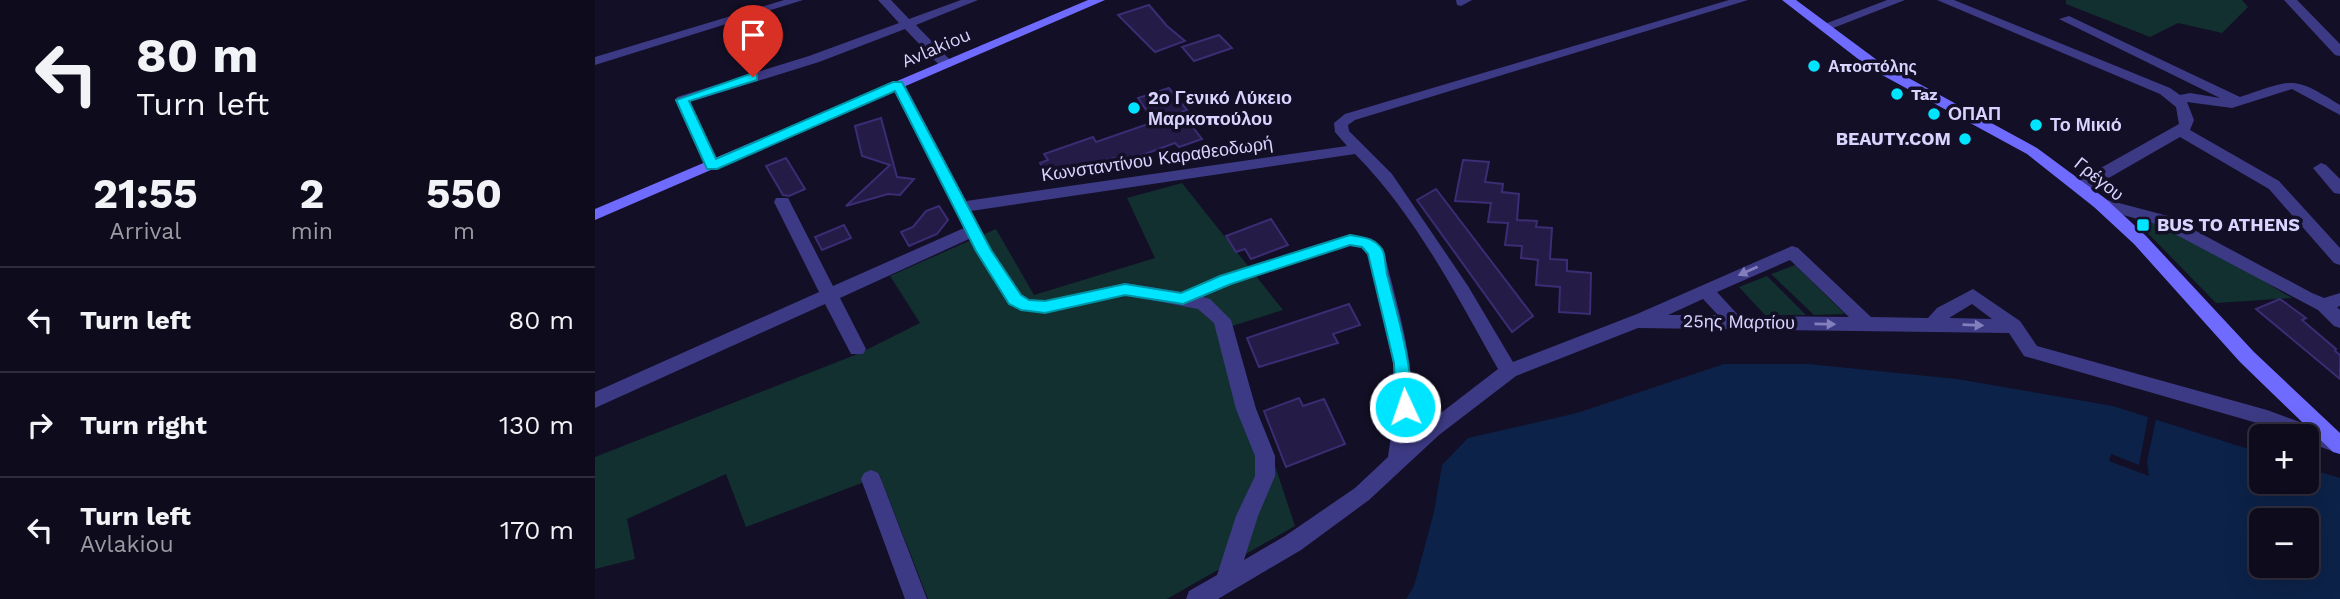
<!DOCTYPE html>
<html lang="en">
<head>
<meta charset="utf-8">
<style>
  body { margin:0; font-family:"Work Sans",sans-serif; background:#171425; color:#f1f3f6; height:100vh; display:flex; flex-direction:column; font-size:26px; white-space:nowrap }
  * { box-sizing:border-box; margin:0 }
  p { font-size:23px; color:#9b9ba3 }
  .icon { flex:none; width:38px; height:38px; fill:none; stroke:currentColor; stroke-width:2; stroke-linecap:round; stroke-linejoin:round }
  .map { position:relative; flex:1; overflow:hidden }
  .drawer { display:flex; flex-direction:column; background:#0e0b1c; width:595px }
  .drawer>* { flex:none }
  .hud { background:#0e0b1c; color:#f1f3f6; overflow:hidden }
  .controls { position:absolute; left:1654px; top:424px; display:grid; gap:14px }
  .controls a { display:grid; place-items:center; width:70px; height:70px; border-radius:10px; background:#0e0b1c; box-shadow:0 7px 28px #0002,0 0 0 2px #2e2b3b; font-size:35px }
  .pin { position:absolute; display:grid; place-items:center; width:60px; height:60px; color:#fff; margin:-72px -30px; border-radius:50% 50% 50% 0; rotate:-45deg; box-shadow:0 0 7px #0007 }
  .pin .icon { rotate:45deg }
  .me { position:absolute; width:77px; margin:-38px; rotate:357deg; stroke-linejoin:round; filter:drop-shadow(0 0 5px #0008) }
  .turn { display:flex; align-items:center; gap:24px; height:147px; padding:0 21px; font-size:32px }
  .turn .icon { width:91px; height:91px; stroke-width:2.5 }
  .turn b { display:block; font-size:49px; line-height:60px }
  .eta { display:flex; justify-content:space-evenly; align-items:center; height:119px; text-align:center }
  .eta b { font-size:42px; font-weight:700; line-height:49px }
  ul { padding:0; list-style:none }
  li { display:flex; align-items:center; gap:21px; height:105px; padding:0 21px; border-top:2px solid #2e2b3b }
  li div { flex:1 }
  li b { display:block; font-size:26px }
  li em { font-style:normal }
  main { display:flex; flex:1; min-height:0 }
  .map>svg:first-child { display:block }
  .green { fill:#12302f }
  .water { fill:#0c2248; fill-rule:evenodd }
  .pier { fill:#130f26 }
  .building { fill:#241b47; stroke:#3b2d73; stroke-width:2 }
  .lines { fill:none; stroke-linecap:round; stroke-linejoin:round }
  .street { fill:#3d3a85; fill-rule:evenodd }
  .secondary { fill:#6f6bff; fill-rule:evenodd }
  .oneway { fill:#837fbc }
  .route { fill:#00e5ff; stroke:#0095a6; stroke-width:2 }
  .poi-dot { fill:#00e5ff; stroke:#130f26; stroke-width:2.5 }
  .labels { text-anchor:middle; stroke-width:7; stroke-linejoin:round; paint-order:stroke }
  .far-poi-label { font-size:16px; font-weight:bold; fill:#d9d4ff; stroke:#130f26; text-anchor:start }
  .street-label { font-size:18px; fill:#d9d4ff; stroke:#130f26 }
  .poi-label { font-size:18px; font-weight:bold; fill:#d9d4ff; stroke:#130f26; text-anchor:start }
</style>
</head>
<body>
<main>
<section class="drawer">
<div class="hud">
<div class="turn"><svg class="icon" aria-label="left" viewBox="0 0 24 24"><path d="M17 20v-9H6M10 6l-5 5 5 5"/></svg><div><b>80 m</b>Turn left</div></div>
</div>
<div class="eta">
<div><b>21:55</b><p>Arrival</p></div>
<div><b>2</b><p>min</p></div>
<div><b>550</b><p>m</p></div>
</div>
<ul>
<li><svg class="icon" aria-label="left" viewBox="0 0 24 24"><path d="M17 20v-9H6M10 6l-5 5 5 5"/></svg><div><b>Turn left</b></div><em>80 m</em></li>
<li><svg class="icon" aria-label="right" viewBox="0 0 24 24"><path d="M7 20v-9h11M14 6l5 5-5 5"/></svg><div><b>Turn right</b></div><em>130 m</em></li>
<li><svg class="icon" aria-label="left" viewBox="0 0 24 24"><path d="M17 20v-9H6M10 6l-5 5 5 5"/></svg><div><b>Turn left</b><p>Avlakiou</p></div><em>170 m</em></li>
</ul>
</section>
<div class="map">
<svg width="1745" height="599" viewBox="0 0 1745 599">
  <rect width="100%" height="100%" fill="#130f26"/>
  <g class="green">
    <polygon points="1471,0 1647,0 1653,7 1627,33 1583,23 1555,37 1471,4"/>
    <polygon points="587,183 688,310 634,327 700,526 572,599 333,599 285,476 151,527 131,474 32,519 40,559 0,569 0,457 265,353 325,323 295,276 401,229 439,295 560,258 532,198"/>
    <path d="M 1539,219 C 1580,221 1659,276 1697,298 L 1621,303 Z"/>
    <polygon points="1200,265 1250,314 1219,315 1176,274"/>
    <polygon points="1172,276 1211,315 1170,315 1144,287"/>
  </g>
  <path class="water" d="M 1129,364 L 1213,364 L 1362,379 L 1518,406 L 1666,453 L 1666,481 L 1712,481 L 1712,468 L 1745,478 L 1745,599 L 811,599 L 819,586 L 839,512 L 847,465 L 873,438 L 982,413 ZM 1666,520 L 1712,520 L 1712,565 L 1666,565 Z"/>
  <polygon class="pier" points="1553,417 1561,420 1552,461 1554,476 1514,461 1516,454 1544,465"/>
  <g class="building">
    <polygon points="554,5 572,26 590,41 560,52 523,15"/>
    <polygon points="624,35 637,48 599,61 587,47"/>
    <polygon points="574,88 592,110 586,112 607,139 584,147 580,143 523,164 519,158 456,181 445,163 453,160 449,154 498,137 501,142 559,122 543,98"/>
    <polygon points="286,118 302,177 319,179 305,195 293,194 251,206 295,165 267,156 260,126"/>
    <polygon points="191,158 210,189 194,196 188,195 171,166"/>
    <polygon points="868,160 894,162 890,182 908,184 907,192 924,194 922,220 942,221 941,227 957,228 955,259 972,260 972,271 996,273 995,314 964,312 965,287 941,285 943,260 926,258 927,246 910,245 913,223 893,222 896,203 860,201"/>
    <polygon points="841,189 938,316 917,332 822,200"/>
    <polygon points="344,206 353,220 342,234 314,246 306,232 318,227 331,211"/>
    <polygon points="676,219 693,245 656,259 650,249 641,252 631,236"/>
    <polygon points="249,225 256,238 227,250 220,237"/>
    <polygon points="1685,299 1711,318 1707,320 1741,349 1740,351 1745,355 1745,379 1661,309"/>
    <polygon points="754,304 765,325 738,334 743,343 664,367 652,338"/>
    <polygon points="704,398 708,406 729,399 750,444 691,467 669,411"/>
  </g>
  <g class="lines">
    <g class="street">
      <polygon points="189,0 208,0 0,65 0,57"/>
      <polygon points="283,0 296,0 314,19 366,0 383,0 321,25 356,61 356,67 346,67 310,29 224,62 95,102 125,166 122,169 112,169 80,100 82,97 214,56 304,23"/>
      <polygon points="861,0 877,0 866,6 862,5"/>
      <path d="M 1134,0 L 1153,0 L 760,120 L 753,125 L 754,131 L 797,174 L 873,286 L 918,362 L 1042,314 L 1197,246 L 1203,248 L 1276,317 L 1333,318 L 1342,308 L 1378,289 L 1425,321 L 1442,346 L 1672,410 L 1745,437 L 1745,454 L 1712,442 L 1712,436 L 1696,436 L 1669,425 L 1429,356 L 1414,333 L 1043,328 L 921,376 L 844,435 L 774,500 L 706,550 L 623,599 L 591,599 L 594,591 L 622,575 L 641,516 L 660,476 L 660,456 L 641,409 L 619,323 L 603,309 L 530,295 L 450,313 L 431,311 L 414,304 L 374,239 L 245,298 L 271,349 L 268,354 L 256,354 L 230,304 L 0,408 L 0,392 L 224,292 L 179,202 L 181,198 L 193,198 L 238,286 L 369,228 L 296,85 L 298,82 L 308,82 L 310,85 L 371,201 L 752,146 L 740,132 L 739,123 L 750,114 ZM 760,154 C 819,213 862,296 903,369 L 816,436 C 824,373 804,313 789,252 L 777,239 L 755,234 L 624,276 L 587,292 L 530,283 L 450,301 L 434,299 L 426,294 L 396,249 L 376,211 ZM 755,246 L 766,248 L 773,254 L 798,363 L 800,407 L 793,457 L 760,488 L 690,536 L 649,560 L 663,516 L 680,476 L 680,456 L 661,409 L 636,320 L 615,299 L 608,297 L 636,284 ZM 1195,260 L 1254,317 L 1144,316 L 1122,292 ZM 1108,299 L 1123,315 L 1073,315 ZM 1377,304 L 1397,319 L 1354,318 Z"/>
      <polygon points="1292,0 1310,0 1233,30 1222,27"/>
      <path d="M 1342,0 L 1359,0 L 1575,88 L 1585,95 L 1595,93 L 1625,98 L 1464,19 L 1474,16 L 1645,97 C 1698,80 1696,74 1745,105 L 1745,115 L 1697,89 L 1637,108 L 1592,102 L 1599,120 L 1595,130 L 1684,181 L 1745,248 L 1745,265 L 1739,263 L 1674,189 L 1585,137 L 1491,191 L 1479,191 L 1477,187 L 1479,183 L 1584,124 L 1581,107 L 1565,94 Z"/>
      <polygon points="1689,0 1702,0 1745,44 1745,56 1740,55"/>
      <polygon points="1726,163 1731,165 1745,179 1745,194 1739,193 1718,168"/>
      <polygon points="1505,198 1573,216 1717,293 1729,298 1745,293 1745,306 1742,307 1745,310 1745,328 1739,326 1723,310 1561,224 1499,207 1497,203"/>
      <polygon points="276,470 283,473 286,479 332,599 310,599 266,479 269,473"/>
    </g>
    <g class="secondary">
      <polygon points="493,0 510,0 0,220 0,209"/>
      <polygon points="1187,0 1201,0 1286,63 1442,148 1511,199 1551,236 1659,352 1745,433 1745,454 1738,452 1645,362 1539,244 1499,207 1432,154 1276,69"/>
    </g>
  </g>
  <defs><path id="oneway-solid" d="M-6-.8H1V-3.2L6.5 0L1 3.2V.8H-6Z" transform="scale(1.75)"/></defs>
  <g class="oneway">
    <use href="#oneway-solid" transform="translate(1153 271) rotate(156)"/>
    <use href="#oneway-solid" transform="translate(1230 324) rotate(1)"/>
    <use href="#oneway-solid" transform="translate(1378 325) rotate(2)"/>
  </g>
  <path class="route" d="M 158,73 L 162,75 L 162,80 L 94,101 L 121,159 L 298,82 L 307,82 L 396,250 L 426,295 L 434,300 L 450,301 L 530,284 L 586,293 L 625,276 L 755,235 C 768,237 781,238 788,251 C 791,259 790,269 793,278 C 805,325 815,357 818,407 L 810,414 L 801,407 L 799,363 L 773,254 L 767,247 L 755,245 L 636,284 L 588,304 L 530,295 L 450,313 L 426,310 L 414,304 L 381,251 L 300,91 L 122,169 L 112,169 L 81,100 Z"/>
  <g class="poi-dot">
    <circle cx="1219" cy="66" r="7"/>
    <circle cx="1302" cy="94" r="7"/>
    <circle cx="539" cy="108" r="7"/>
    <circle cx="1339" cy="114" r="7"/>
    <circle cx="1441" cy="125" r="7"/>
    <circle cx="1370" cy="139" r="7"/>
    <rect x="1541" y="218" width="14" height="14" rx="3.5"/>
  </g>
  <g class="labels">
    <g class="far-poi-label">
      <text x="1233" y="72">Αποστόλης</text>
      <text x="1316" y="100">Taz</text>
    </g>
    <g class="street-label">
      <text transform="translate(341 48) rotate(-23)" y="6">Avlakiou</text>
      <text transform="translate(562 159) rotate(-8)" y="6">Κωνσταντίνου Καραθεοδωρή</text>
      <text transform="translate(1504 179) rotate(39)" y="6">Γρέγου</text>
      <text transform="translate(1144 322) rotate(1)" y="6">25ης Μαρτίου</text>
    </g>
    <g class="poi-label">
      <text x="553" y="104">2ο Γενικό Λύκειο<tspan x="553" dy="21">Μαρκοπούλου</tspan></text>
      <text x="1353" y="120">ΟΠΑΠ</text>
      <text x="1455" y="131">Το Μικιό</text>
      <text x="1356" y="145" text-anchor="end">BEAUTY.COM</text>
      <text x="1562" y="231">BUS TO ATHENS</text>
    </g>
  </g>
</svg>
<div class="controls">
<a>+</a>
<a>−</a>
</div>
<div class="pin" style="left:158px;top:77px;background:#d93025"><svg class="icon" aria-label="arrive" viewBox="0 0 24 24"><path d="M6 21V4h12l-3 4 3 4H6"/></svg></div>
<svg class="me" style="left:810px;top:407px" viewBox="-20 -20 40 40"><circle r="17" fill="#00e5ff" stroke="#fff" stroke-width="3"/><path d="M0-11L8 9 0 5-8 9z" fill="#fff"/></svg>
</div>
</main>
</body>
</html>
